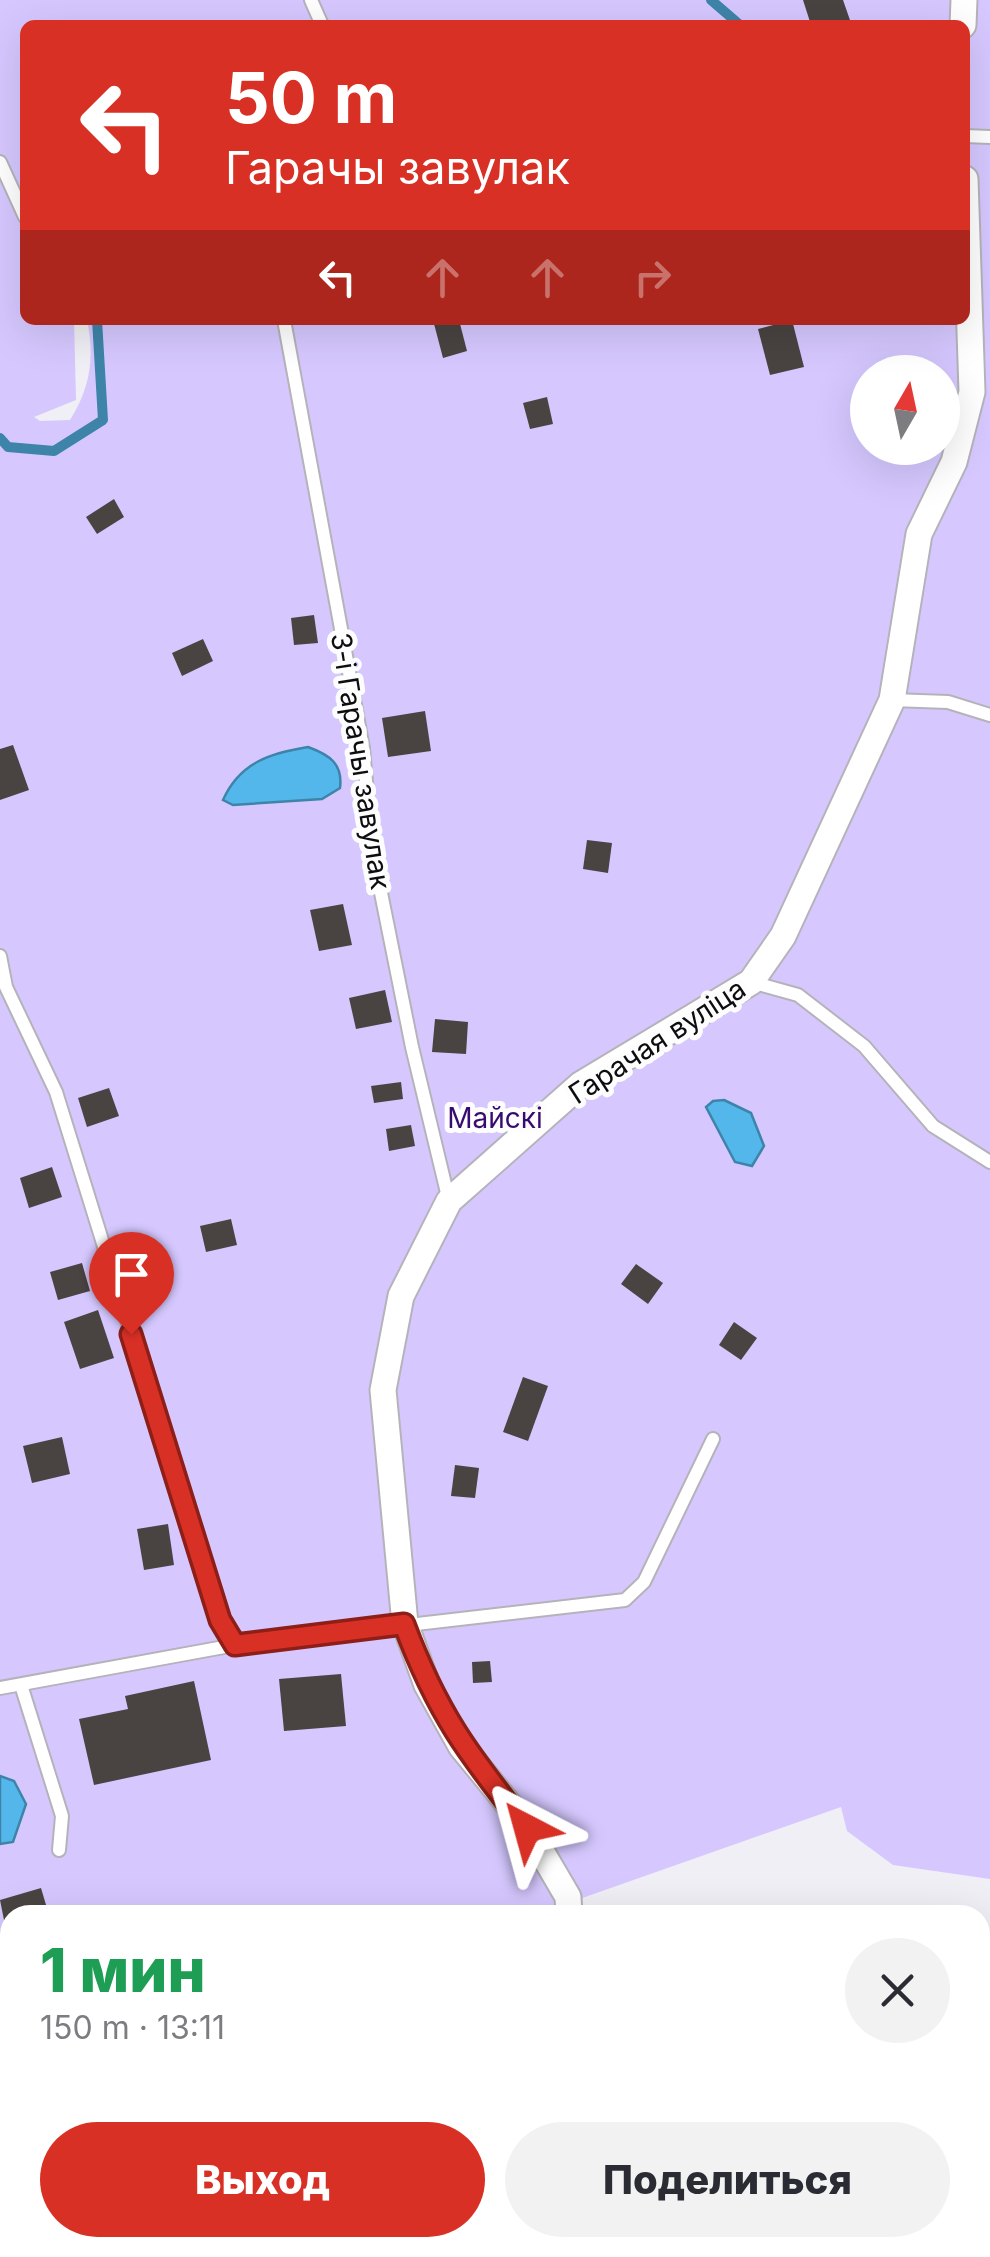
<!DOCTYPE html>
<html lang="ru">
<head>
<meta charset="utf-8">
<style>
  body { margin:0; font-family:Inter,sans-serif; background:#f2f2f3; color:#2b2b33; height:100vh; display:flex; flex-direction:column; font-size:38px; white-space:nowrap }
  * { box-sizing:border-box; margin:0 }
  p { font-size:32px; color:#7c7c81 }
  .icon { flex:none; width:55px; height:55px; fill:none; stroke:currentColor; stroke-width:2; stroke-linecap:round; stroke-linejoin:round }
  .map { position:relative; flex:1; overflow:hidden }
  .drawer { position:absolute; left:0px; top:1905px; width:990px; height:352px; display:flex; flex-direction:column; background:#fff; border-radius:30px 30px 0 0; box-shadow:0 10px 40px #0002 }
  .drawer>* { flex:none }
  .hud { position:absolute; left:20px; top:20px; width:950px; height:305px; border-radius:15px; box-shadow:0 10px 40px #0002; background:#d93025; color:#fff; overflow:hidden }
  .needle { width:65px; rotate:9deg }
  .controls { position:absolute; left:850px; top:355px; display:grid; gap:20px }
  .controls a { display:grid; place-items:center; width:110px; height:110px; border-radius:50%; background:#fff; box-shadow:0 10px 40px #0002; font-size:50px }
  .pin { position:absolute; display:grid; place-items:center; width:85px; height:85px; color:#fff; margin:-102px -42px; border-radius:50% 50% 50% 0; rotate:-45deg; box-shadow:0 0 10px #0007 }
  .pin .icon { rotate:45deg }
  .me { position:absolute; width:110px; margin:-55px; rotate:321deg; stroke-linejoin:round; filter:drop-shadow(0 0 8px #0008) }
  .turn { display:flex; align-items:center; gap:35px; height:210px; padding:0 40px; font-size:45px }
  .turn .icon { width:130px; height:130px; stroke-width:2.5 }
  .turn b { display:block; font-size:70px; line-height:85px }
  .lanes { display:flex; align-items:center; height:95px; padding:0 40px; background:#0003; justify-content:center; gap:50px; direction:ltr }
  .lanes .off { opacity:.35 }
  .round { display:grid; place-items:center; flex:none; width:105px; height:105px; border-radius:52px; background:#f2f2f3 }
  .overview { display:flex; align-items:center; justify-content:space-between; height:170px; padding:0 40px }
  h1 { font-size:60px; font-weight:800; line-height:75px; color:#1e9e55 }
  .button { display:flex; gap:20px; margin-top:auto; padding:20px 40px }
  .button a { flex:1; height:115px; border-radius:60px; background:#d93025; color:#fff; font-size:40px; font-weight:800; line-height:115px; text-align:center }
  .button a+a { background:#f2f2f3; color:#2b2b33 }
  .map>svg:first-child { display:block }
  .green { fill:#d6c8ff; fill-rule:evenodd }
  .water { fill:#53b7ec; stroke:#3e84a9; stroke-width:2.5 }
  .lines { fill:none; stroke-linecap:round; stroke-linejoin:round }
  .stream { stroke:#3e84a9; stroke-width:10 }
  .building { fill:#494442 }
  .service-casing { stroke:#b5b3b9; stroke-width:16 }
  .minor-casing { stroke:#b5b3b9; stroke-width:29 }
  .service { stroke:#fff; stroke-width:12 }
  .minor { stroke:#fff; stroke-width:25 }
  .route-casing { stroke:#8d1f18; stroke-width:25 }
  .route { stroke:#d93025; stroke-width:18 }
  .labels { text-anchor:middle; stroke-width:10; stroke-linejoin:round; paint-order:stroke }
  .street-label { font-size:28px; fill:#0d0c0e; stroke:#fdfdfe }
  .park-label { font-size:28px; fill:#380b6f; stroke:#fdfdfe }
</style>
</head>
<body>
<div class="map">
<svg width="990" height="2257" viewBox="0 0 990 2257">
  <rect width="100%" height="100%" fill="#f0eff5"/>
  <path class="green" d="M 0,0 L 990,0 L 990,1879 L 893,1865 L 847,1831 L 841,1807 L 534,1915 L 10,1915 L 10,2248 L 362,2248 L 371,2257 L 0,2257 ZM 25,25 L 965,25 L 965,320 L 87,320 C 95,358 90,388 70,420 L 40,421 L 34,417 L 76,400 L 74,320 L 25,320 ZM 868,372 L 942,372 L 942,448 L 868,448 Z"/>
  <g class="water">
    <path d="M 308,747 C 330,755 343,764 340,788 L 322,799 L 233,805 L 223,800 C 240,762 271,753 308,747 Z"/>
    <polygon points="724,1100 751,1113 764,1146 752,1166 735,1162 706,1107 713,1101"/>
    <polygon points="0,1776 14,1781 26,1804 13,1842 0,1844"/>
  </g>
  <g class="lines">
    <g class="stream">
      <polyline points="711,0 740,25"/>
      <polyline points="0,438 8,447 54,451 103,420 97,320"/>
    </g>
  </g>
  <g class="building">
    <polygon points="803,0 843,0 851,23 811,25"/>
    <polygon points="433,320 459,320 467,351 443,358"/>
    <polygon points="792,320 804,367 770,375 758,329"/>
    <polygon points="547,397 553,424 530,429 523,403"/>
    <polygon points="114,499 124,517 97,534 86,517"/>
    <polygon points="314,615 318,643 294,645 291,618"/>
    <polygon points="203,639 213,661 182,676 172,653"/>
    <polygon points="425,711 431,751 388,757 382,718"/>
    <polygon points="13,745 29,790 0,800 0,749"/>
    <polygon points="587,840 612,843 608,873 583,869"/>
    <polygon points="343,904 352,945 319,951 310,910"/>
    <polygon points="385,990 392,1022 356,1029 349,998"/>
    <polygon points="435,1019 468,1022 466,1054 432,1052"/>
    <polygon points="401,1082 403,1099 374,1103 371,1086"/>
    <polygon points="109,1088 119,1116 87,1127 78,1098"/>
    <polygon points="411,1125 415,1146 389,1151 386,1129"/>
    <polygon points="52,1167 62,1197 29,1208 20,1178"/>
    <polygon points="231,1219 237,1245 206,1252 200,1226"/>
    <polygon points="82,1263 90,1291 58,1300 50,1272"/>
    <polygon points="636,1264 663,1283 648,1304 621,1284"/>
    <polygon points="98,1310 114,1358 80,1369 64,1322"/>
    <polygon points="734,1322 757,1338 741,1360 719,1345"/>
    <polygon points="523,1377 548,1386 528,1441 503,1432"/>
    <polygon points="62,1437 70,1474 32,1483 23,1446"/>
    <polygon points="455,1465 479,1468 475,1498 451,1496"/>
    <polygon points="168,1524 174,1565 144,1570 137,1529"/>
    <polygon points="490,1661 492,1682 473,1683 472,1662"/>
    <polygon points="341,1674 346,1726 284,1731 279,1679"/>
    <polygon points="194,1681 211,1760 94,1785 79,1719 128,1709 125,1696"/>
    <polygon points="41,1888 49,1915 10,1915 9,1945 0,1900"/>
  </g>
  <g class="lines">
    <g class="service-casing">
      <g id="service">
        <polyline points="311,0 322,25"/>
        <polyline points="965,136 990,137"/>
        <polyline points="0,162 25,217"/>
        <polyline points="284,320 363,748 372,848 412,1047 449,1201"/>
        <polyline points="892,700 948,702 990,715"/>
        <polyline points="0,956 6,987 56,1092 220,1620 235,1645"/>
        <polyline points="751,982 798,995 864,1046 933,1126 990,1162"/>
        <polyline points="21,1685 62,1816 59,1850"/>
        <polyline points="0,1688 235,1645 625,1600 644,1582 713,1439"/>
      </g>
    </g>
    <g class="minor-casing">
      <g id="minor">
        <polyline points="963,25 964,0"/>
        <polyline points="569,1915 568,1897 527,1827 461,1746 427,1685 405,1624 383,1390 401,1296 449,1201 580,1085 751,982 783,936 892,700 919,534 954,462 972,392 965,179"/>
        <polyline points="583,2248 586,2257"/>
      </g>
    </g>
    <use href="#service" class="service"/>
    <use href="#minor" class="minor"/>
  </g>
  <g class="lines">
    <g class="route-casing">
      <path id="route" d="M 131,1334 L 220,1620 L 235,1645 L 404,1624 C 437,1713 468,1754 527,1828"/>
    </g>
    <use href="#route" class="route"/>
  </g>
  <g class="labels">
    <g class="street-label">
      <text transform="translate(361 761) rotate(81)" y="10">3-і Гарачы завулак</text>
      <text transform="translate(657 1041) rotate(-33)" y="10">Гарачая вуліца</text>
    </g>
    <g class="park-label">
      <text x="495" y="1128">Майскі</text>
    </g>
  </g>
</svg>
<div class="controls">
<a><svg class="needle" viewBox="-14 -14 28 28"><path d="M0-13l5 13h-10z" fill="#e53935"/><path d="M0 13l5-13h-10z" fill="#7c7c81"/></svg></a>
</div>
<div class="pin" style="left:131px;top:1334px;background:#d93025"><svg class="icon" aria-label="arrive" viewBox="0 0 24 24"><path d="M6 21V4h12l-3 4 3 4H6"/></svg></div>
<svg class="me" style="left:527px;top:1828px" viewBox="-20 -20 40 40"><path d="M0-17L14 15 0 8-14 15z" fill="#d93025" stroke="#fff" stroke-width="4"/></svg>
<div class="hud">
<div class="turn"><svg class="icon" aria-label="left" viewBox="0 0 24 24"><path d="M17 20v-9H6M10 6l-5 5 5 5"/></svg><div><b>50 m</b>Гарачы завулак</div></div>
<div class="lanes"><svg class="icon" aria-label="left" viewBox="0 0 24 24"><path d="M17 20v-9H6M10 6l-5 5 5 5"/></svg><svg class="icon off" aria-label="ahead" viewBox="0 0 24 24"><path d="M12 20V5M6 11l6-6 6 6"/></svg><svg class="icon off" aria-label="ahead" viewBox="0 0 24 24"><path d="M12 20V5M6 11l6-6 6 6"/></svg><svg class="icon off" aria-label="right" viewBox="0 0 24 24"><path d="M7 20v-9h11M14 6l5 5-5 5"/></svg></div>
</div>
<section class="drawer">
<div class="overview"><div><h1>1 мин</h1><p>150 m · 13:11</p></div><a class="round"><svg class="icon" aria-label="close" viewBox="0 0 24 24"><path d="M6 6l12 12M18 6L6 18"/></svg></a></div>
<div class="button"><a>Выход</a><a>Поделиться</a></div>
</section>
</div>
</body>
</html>
